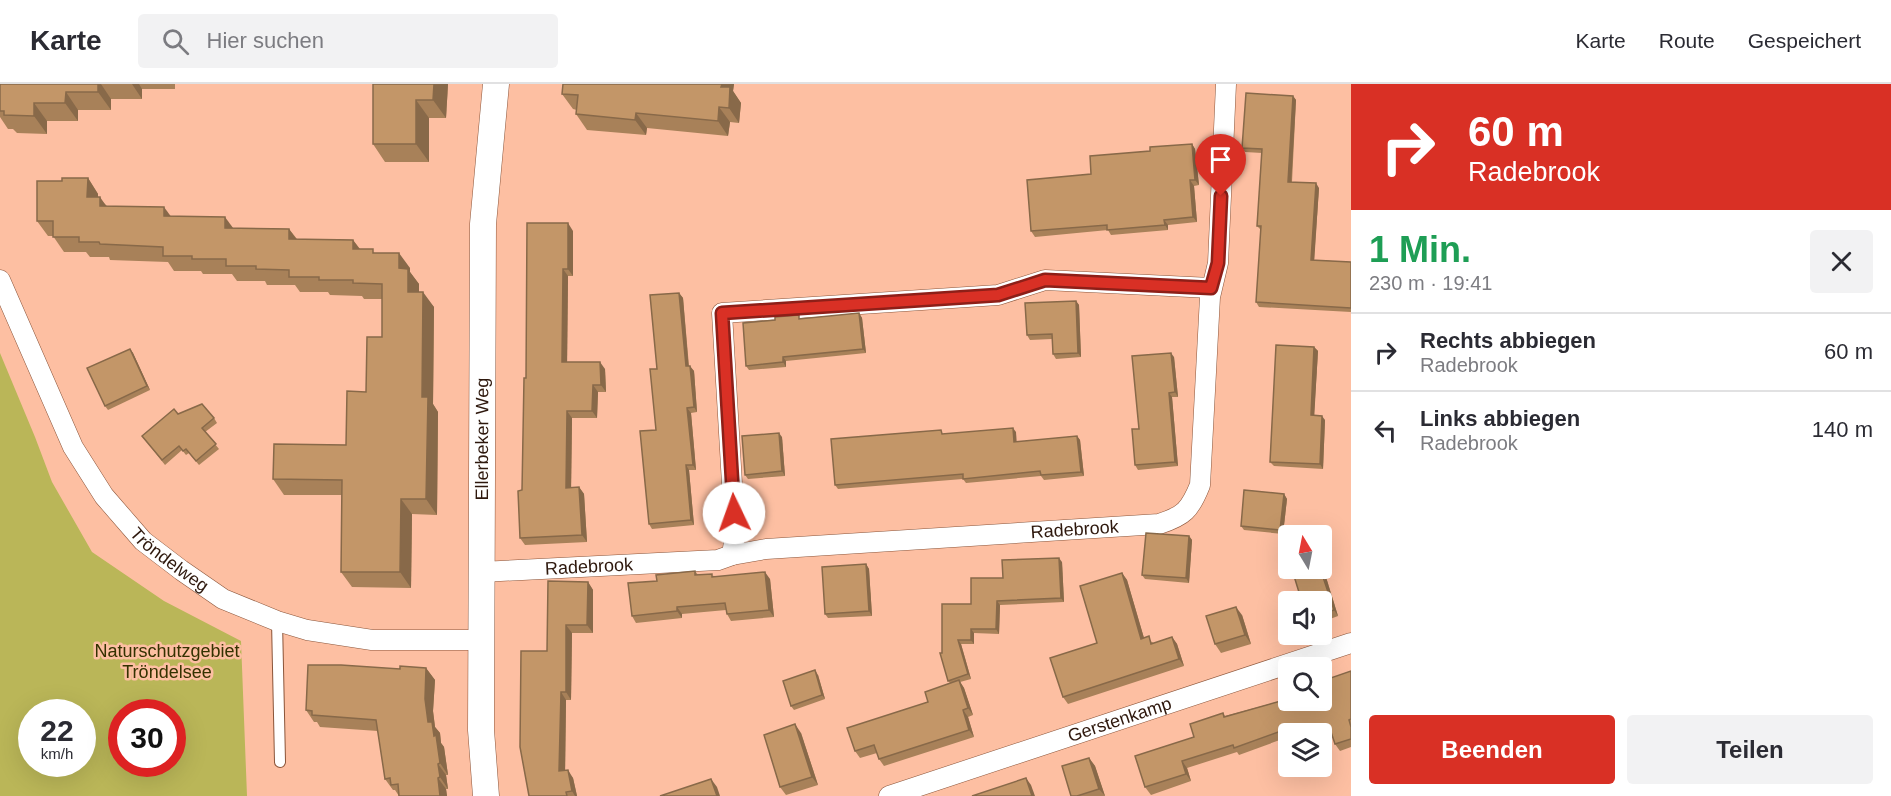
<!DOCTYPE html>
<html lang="de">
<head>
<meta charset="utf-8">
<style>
  body { margin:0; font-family:Arial,sans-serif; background:#f2f2f3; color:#2b2b33; height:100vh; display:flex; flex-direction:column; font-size:22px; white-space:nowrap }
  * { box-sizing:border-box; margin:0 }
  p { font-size:20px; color:#7c7c81 }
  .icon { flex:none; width:33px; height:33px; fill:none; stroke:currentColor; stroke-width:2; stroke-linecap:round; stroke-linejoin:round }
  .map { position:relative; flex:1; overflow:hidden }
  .drawer { display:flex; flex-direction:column; background:#fff; width:540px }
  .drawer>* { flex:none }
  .guide { background:#d93025; color:#fff; overflow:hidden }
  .needle { width:39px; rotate:350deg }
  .fabs { position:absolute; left:1278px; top:441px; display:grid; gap:12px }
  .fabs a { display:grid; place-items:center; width:54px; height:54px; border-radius:6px; background:#fff; box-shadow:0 6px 24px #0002; font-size:30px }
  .speed { position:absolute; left:18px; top:615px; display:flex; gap:12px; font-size:30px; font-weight:700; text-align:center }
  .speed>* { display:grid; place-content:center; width:78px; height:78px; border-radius:50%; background:#fff; box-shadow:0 6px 24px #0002; line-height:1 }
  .speed small { font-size:15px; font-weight:400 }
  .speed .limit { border:9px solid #d22; background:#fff; color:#111 }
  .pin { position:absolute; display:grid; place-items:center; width:51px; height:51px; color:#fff; margin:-62px -26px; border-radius:50% 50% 50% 0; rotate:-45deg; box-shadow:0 0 6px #0007 }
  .pin .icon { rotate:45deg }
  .me { position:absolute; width:66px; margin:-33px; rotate:357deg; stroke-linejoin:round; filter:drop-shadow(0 0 4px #0008) }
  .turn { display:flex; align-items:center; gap:21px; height:126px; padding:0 18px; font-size:27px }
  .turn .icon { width:78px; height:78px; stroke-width:2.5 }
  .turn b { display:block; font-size:42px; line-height:51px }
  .round { display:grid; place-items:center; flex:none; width:63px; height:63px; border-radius:6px; background:#f2f2f3 }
  .head { display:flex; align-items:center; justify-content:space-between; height:102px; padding:0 18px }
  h1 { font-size:36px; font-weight:800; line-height:45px; color:#1e9e55 }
  .action { display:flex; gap:12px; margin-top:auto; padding:12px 18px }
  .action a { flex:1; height:69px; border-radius:6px; background:#d93025; color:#fff; font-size:24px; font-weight:800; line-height:69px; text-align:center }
  .action a+a { background:#f2f2f3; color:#2b2b33 }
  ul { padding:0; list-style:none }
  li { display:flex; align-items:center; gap:18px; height:78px; padding:0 18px; border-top:2px solid #e1e1e2 }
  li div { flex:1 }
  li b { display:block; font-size:22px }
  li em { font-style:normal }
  header { display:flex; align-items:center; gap:36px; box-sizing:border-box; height:84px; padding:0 30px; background:#fff; border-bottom:2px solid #e1e1e2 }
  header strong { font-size:28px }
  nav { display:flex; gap:33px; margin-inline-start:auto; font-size:21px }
  .search { width:420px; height:54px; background:#f2f2f3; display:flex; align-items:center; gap:15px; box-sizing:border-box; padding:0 21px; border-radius:6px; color:#7c7c81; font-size:22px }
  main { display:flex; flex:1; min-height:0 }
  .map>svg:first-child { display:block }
  .green { fill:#bab658; fill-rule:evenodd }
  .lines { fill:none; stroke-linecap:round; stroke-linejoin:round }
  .service-casing { stroke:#8b553a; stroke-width:12 }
  .minor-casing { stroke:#8b553a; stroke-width:21 }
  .tertiary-casing { stroke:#8b553a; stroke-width:27 }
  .service { stroke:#fff; stroke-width:10 }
  .minor { stroke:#fff; stroke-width:20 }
  .tertiary { stroke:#fff; stroke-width:26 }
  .wall { fill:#a88159 }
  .shaded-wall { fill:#886949 }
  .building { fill:#c39668; stroke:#886949; stroke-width:1.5 }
  .route-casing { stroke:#8d1f18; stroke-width:15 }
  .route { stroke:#d93025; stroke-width:10 }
  .labels { text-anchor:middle; stroke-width:5; stroke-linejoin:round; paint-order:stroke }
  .street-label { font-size:18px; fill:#2e180d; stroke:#fdbfa2 }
  .park-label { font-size:18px; fill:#343200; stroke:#fdbfa2 }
</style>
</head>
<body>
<header>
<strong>Karte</strong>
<div class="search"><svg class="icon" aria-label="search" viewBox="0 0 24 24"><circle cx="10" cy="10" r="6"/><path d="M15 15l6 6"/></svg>Hier suchen</div>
<nav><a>Karte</a><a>Route</a><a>Gespeichert</a></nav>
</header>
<main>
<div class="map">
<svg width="1351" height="712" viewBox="0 0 1351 712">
  <rect width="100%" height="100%" fill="#fdbfa2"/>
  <path class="green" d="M 0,269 L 35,353 L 52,398 L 92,468 L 164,517 L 241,557 L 247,712 L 0,712 ZM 32,628 L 82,628 L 82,680 L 32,680 ZM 122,628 L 172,628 L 172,680 L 122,680 Z"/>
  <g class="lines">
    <g class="service-casing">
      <polyline id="service" points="277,537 280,678"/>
    </g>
    <g class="minor-casing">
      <g id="minor">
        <path id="s1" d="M 0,196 L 73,363 L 104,412 L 143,457 L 181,486 L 223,515 L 277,537 L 307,546 L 372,556 L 481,556"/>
        <polyline points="732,471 735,451 722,229 998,211 1045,196 1211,204"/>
        <path id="s2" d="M 481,488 L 718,476 L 732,471 L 766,465 L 1159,440 C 1184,432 1190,426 1200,401 L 1210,213 L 1218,179 L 1226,0"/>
        <path id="s3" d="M 889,712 L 1351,559"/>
      </g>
    </g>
    <g class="tertiary-casing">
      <g id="tertiary">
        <path id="s4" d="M 486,712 L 481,646 L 483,140 L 496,0"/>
      </g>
    </g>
    <use href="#service" class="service"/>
    <use href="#minor" class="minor"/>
    <use href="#tertiary" class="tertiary"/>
  </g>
  <g class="wall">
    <polygon points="0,0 175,0 175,5 142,5 142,15 111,15 111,26 78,26 78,37 47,37 47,50 17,49 13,45 8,45 0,33"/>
    <polygon points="373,0 448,0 446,34 429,34 429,78 385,78 373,60"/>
    <polygon points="563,0 734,0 733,7 741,19 739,39 730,38 728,52 647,44 646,51 587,46 576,30 577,26 573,25 562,10"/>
    <polygon points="1293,12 1296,16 1292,98 1319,104 1314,176 1351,178 1351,228 1259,223 1256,218 1261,146 1257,142 1262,69 1245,68 1242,64"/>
    <polygon points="1192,60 1195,65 1199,101 1194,102 1197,138 1168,141 1168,146 1111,151 1108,146 1035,153 1031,147 1091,90 1150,67"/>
    <polygon points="88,94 98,110 98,113 107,122 170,132 233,144 289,145 297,155 353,156 360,165 375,169 410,184 410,188 419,200 419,208 434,223 433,320 438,328 437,431 412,430 411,504 352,503 341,488 342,411 284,411 273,395 346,361 366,308 382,253 382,215 364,215 362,212 330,211 328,208 300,208 295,201 267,201 265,197 237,197 232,190 203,190 201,187 174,187 168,178 110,176 109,173 90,173 86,168 64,168 53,152 48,152 37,137 62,97"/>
    <polygon points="573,147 573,192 568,192 567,278 605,285 606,308 598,308 597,334 572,334 571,404 579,403 584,410 587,458 525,461 520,454 526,294"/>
    <polygon points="679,209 683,214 689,282 694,287 697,328 691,329 696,386 689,386 694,441 652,445 649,440 656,346 657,285"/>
    <polygon points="1076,217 1079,221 1081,273 1056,275 1053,270 1052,255 1030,256 1027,251"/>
    <polygon points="859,229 862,234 866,269 786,277 786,283 749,286 746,282 801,235"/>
    <polygon points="1314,263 1318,267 1314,332 1325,336 1323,385 1274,382 1270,378"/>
    <polygon points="130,265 133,269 150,306 108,326 105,322"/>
    <polygon points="1174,273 1178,313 1172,313 1178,382 1138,386 1135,381"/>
    <polygon points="178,330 214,334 217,339 205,348 219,365 199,381 189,369 186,371 182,366 165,381 142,352"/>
    <polygon points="1016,348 1016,358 1077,352 1080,356 1084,392 1044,396 1041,392 966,399 963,395 838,405 835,401 944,350"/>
    <polygon points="782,353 785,392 748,395 745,391"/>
    <polygon points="1284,410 1287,415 1283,450 1244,446 1241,442"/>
    <polygon points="1189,452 1192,456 1189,499 1145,495 1142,491"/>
    <polygon points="1062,478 1064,518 1000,521 999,550 974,549 974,560 961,560 971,595 960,598 964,604 973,631 968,633 974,653 884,682 879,675 877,669 860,674 855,667 928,618 950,599 948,597 942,569 971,520 1003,494"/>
    <polygon points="866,480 869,485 872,532 828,534 825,530"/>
    <polygon points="695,487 698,491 770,495 774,533 731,537 727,530 726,526 682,530 682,534 636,539 632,532 657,497"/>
    <polygon points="1122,489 1127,496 1144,554 1154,559 1172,553 1177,560 1184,582 1068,620 1063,613 1097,559"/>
    <polygon points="1325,490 1338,532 1322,538 1322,518"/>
    <polygon points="588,498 593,506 593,549 572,549 571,616 566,616 565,686 573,694 577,712 529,712 547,567"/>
    <polygon points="1242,531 1251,560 1221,569 1215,560"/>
    <polygon points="426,584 435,596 433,627 435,643 440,649 441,659 444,663 448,691 446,691 448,705 446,705 447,712 399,712 395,706 393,706 385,695 378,647 320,643 317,638 314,638 306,626 400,585"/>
    <polygon points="1351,587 1351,663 1340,667 1335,660 1333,653 1322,656 1322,650 1288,650 1288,653 1239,671 1237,668 1187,684 1191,697 1151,711 1145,703 1194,653 1223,629 1225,632 1288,615"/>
    <polygon points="818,591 825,615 794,626 791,622"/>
    <polygon points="801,649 818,701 786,711 780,703"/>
    <polygon points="1089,674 1095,682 1105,712 1071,712"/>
  </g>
  <g class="shaded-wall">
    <polygon points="98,0 101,0 111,15 111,26 98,8"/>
    <polygon points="132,0 139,0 142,5 142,15"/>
    <polygon points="434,0 448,0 446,34 433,16"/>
    <polygon points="722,0 734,0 733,7 741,19 739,39 729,24 721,3"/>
    <polygon points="66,8 78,26 78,37 65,19"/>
    <polygon points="1293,12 1296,16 1291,102 1288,98"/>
    <polygon points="416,16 429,34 429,78 416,60"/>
    <polygon points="34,19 47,37 47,50 34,32"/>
    <polygon points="719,23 730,38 728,52 718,37"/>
    <polygon points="636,29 647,44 646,51 635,36"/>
    <polygon points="1192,60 1195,65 1199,101 1195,96"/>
    <polygon points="88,94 98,110 98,129 87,113"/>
    <polygon points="1190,96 1194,102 1197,138 1193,133"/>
    <polygon points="1316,99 1319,104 1314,180 1311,176"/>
    <polygon points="100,113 111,129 100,122"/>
    <polygon points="164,123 175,138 164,132"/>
    <polygon points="225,133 236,148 225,144"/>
    <polygon points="1164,136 1168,141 1168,146 1165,141"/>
    <polygon points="568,139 573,147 573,192 568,185"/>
    <polygon points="289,145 300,160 289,155"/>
    <polygon points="353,156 364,171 353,165"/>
    <polygon points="399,169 410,184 410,188 419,200 419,224 408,208 399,184"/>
    <polygon points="563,185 568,192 567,286 562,278"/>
    <polygon points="423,208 434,223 433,320 438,328 437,431 426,415 422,313"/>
    <polygon points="679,209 683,214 689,287 686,282"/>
    <polygon points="1076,217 1079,221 1081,273 1078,269"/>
    <polygon points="859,229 862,234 866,269 863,265"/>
    <polygon points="1314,263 1318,267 1314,336 1311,331"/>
    <polygon points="130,265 133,269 150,306 147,302"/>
    <polygon points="1171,269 1174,273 1178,313 1175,308"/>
    <polygon points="783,273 786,277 786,283 783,278"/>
    <polygon points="600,278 605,285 606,308 601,301"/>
    <polygon points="690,282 694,287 697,328 694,323"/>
    <polygon points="593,301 598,308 597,334 592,327"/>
    <polygon points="1169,309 1172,313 1178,382 1175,378"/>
    <polygon points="687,324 691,329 696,386 693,381"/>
    <polygon points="567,327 572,334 571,411 566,404"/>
    <polygon points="1322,332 1325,336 1323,385 1320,380"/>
    <polygon points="1013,344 1016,348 1017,362 1014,358"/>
    <polygon points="779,349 782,353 785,392 782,387"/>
    <polygon points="1077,352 1080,356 1084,392 1081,388"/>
    <polygon points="686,381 689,386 694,441 691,436"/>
    <polygon points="579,403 584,410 587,458 582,451"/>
    <polygon points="1284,410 1287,415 1283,450 1280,446"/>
    <polygon points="401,415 412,430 411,504 400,488"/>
    <polygon points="1189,452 1192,456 1189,499 1186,494"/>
    <polygon points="1059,474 1062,478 1064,518 1061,514"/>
    <polygon points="866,480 869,485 872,532 869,527"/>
    <polygon points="1321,484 1325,490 1338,532 1334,526"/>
    <polygon points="765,488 770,495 774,533 769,526"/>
    <polygon points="1122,489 1127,496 1146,561 1141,555"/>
    <polygon points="588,498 593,506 593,549 587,541"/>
    <polygon points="997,517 1000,521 999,550 996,545"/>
    <polygon points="677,523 682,530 682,534 677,527"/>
    <polygon points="1236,523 1242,531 1251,560 1245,551"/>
    <polygon points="566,541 572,549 571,616 566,608"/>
    <polygon points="971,545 974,549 974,560 971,556"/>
    <polygon points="1172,553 1177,560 1184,582 1179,575"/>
    <polygon points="958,556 961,560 971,595 968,590"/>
    <polygon points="426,584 435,596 433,627 435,643 440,649 441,659 444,663 448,691 440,679 428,638 425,615"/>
    <polygon points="815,586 818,591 825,615 822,611"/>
    <polygon points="959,596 964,604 973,631 968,624"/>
    <polygon points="561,608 566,616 565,695 559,687"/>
    <polygon points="963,626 968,633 974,653 969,646"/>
    <polygon points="795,640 801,649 818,701 812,693"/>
    <polygon points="1089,674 1095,682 1105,712 1099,705"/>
    <polygon points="1182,677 1187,684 1191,697 1186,690"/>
    <polygon points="438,680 446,691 448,705 440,693"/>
    <polygon points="568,686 573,694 577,712 575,712 572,707"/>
    <polygon points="438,694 446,705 447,712 440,712"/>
    <polygon points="1026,694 1031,701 1035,712 1032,712"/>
    <polygon points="711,695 717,703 720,712 717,712"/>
  </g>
  <g class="building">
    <polygon points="0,0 98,0 98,8 66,8 65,19 34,19 34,32 4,31 4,27 0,27"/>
    <polygon points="373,0 434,0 433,16 416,16 416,60 373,60"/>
    <polygon points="563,0 722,0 721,3 730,3 729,24 719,23 718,37 636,29 635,36 576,30 578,11 562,10"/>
    <polygon points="1246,9 1293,12 1288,98 1316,99 1311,176 1351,178 1351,224 1256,218 1261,142 1257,142 1262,65 1242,64"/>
    <polygon points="1192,60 1195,96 1190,96 1193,133 1164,136 1165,141 1107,146 1107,141 1031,147 1027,96 1091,90 1090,72 1150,67 1150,63"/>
    <polygon points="62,94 88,94 87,113 100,113 100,122 164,123 164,132 225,133 225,144 289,145 289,155 353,156 353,165 373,165 373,169 399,169 399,184 408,185 408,208 423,208 422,313 428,313 426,415 401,415 400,488 341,488 342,396 273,395 274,360 346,361 347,307 366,308 367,253 382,253 382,200 353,199 353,196 319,196 319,193 289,193 289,186 256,185 256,182 226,182 226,175 192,175 192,172 163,172 163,163 100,160 99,158 79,158 79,153 53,153 53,137 37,137 37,97 62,97"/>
    <polygon points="527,139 568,139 568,185 563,185 562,278 600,278 601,301 593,301 592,327 567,327 566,404 579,403 582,451 520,454 518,407 522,406 524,294 526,294"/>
    <polygon points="679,209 686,282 690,282 694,323 687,324 693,381 686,381 691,436 649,440 640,347 656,346 650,285 657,285 650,211"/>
    <polygon points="1076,217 1078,269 1053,270 1052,250 1027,251 1025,219"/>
    <polygon points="859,229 863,265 783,273 783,278 746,282 743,239 775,236 775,233 799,231 799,235"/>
    <polygon points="1276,261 1314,263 1311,331 1322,332 1320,380 1270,378"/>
    <polygon points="130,265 147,302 105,322 87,284"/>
    <polygon points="1171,269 1175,308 1169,309 1175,378 1135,381 1132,345 1139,345 1132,272"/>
    <polygon points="202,320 214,334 202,344 216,360 196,377 186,365 183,367 179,362 162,376 142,352 174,325 178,330"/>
    <polygon points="1013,344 1014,358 1077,352 1081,388 1041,391 1040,387 963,395 963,390 835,401 831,355 941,346 942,350"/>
    <polygon points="779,349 782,387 745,391 742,352"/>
    <polygon points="1244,406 1284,410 1280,446 1241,442"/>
    <polygon points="1146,449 1189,452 1186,494 1142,491"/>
    <polygon points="1059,474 1061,514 997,517 996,545 971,545 971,556 958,556 968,590 948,597 940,569 942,569 942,520 971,520 971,494 1003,494 1002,476"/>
    <polygon points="866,480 869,527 825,530 822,483"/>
    <polygon points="1317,484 1320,484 1334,526 1322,530 1322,518 1302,518 1294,492"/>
    <polygon points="695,487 695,491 712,490 712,493 765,488 769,526 727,530 725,519 677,523 677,527 632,532 628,499 657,497 656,491"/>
    <polygon points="1122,489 1141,555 1149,552 1151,560 1172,553 1179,575 1063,613 1050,574 1097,559 1080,502"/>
    <polygon points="548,497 588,498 587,541 566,541 566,608 561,608 559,687 568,686 572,707 566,708 567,712 529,712 520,663 521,567 547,567"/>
    <polygon points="1236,523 1245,551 1215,560 1206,532"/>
    <polygon points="308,581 341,581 400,585 400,582 426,584 425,615 428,638 432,638 434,652 436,651 440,679 438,680 440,693 438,694 440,712 399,712 398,700 391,701 390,694 385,695 376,636 312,631 312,627 306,626"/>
    <polygon points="815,586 822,611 791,622 783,597"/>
    <polygon points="1351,587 1351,635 1349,636 1351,643 1351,655 1335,660 1330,645 1315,650 1297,650 1292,643 1234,664 1233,661 1182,677 1186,690 1145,703 1135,672 1194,653 1190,640 1223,629 1224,633 1288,615 1286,609 1288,608 1288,616 1322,616 1322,597"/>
    <polygon points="959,596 968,624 963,626 969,646 879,675 874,661 855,667 847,644 928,618 925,608"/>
    <polygon points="795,640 812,693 780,703 764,651"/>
    <polygon points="1089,674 1099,705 1077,712 1071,712 1062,682"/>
    <polygon points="1026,694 1032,712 972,712"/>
    <polygon points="711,695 717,712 660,712"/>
  </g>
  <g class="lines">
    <g class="route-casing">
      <polyline id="route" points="734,429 722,229 998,211 1045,196 1211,204 1218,179 1221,112"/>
    </g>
    <use href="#route" class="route"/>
  </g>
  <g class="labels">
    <g class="street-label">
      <text dy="6" stroke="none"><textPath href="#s4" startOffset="357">Ellerbeker Weg</textPath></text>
      <text dy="6" stroke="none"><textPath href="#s2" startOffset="596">Radebrook</textPath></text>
      <text dy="6" stroke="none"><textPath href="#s1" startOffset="332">Tröndelweg</textPath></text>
      <text dy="6" stroke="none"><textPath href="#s2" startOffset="108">Radebrook</textPath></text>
      <text dy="6" stroke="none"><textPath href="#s3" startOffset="243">Gerstenkamp</textPath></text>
    </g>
    <g class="park-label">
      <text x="167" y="573">Naturschutzgebiet<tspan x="167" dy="21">Tröndelsee</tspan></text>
    </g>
  </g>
</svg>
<div class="fabs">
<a><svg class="needle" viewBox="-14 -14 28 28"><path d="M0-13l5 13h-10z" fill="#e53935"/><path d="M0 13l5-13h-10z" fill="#7c7c81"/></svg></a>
<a><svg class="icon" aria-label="sound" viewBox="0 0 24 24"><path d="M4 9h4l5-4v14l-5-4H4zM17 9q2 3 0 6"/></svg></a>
<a><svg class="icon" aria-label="search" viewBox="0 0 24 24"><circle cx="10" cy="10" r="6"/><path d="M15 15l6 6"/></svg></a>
<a><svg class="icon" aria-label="layers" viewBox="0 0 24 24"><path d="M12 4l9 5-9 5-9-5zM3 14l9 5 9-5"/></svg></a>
</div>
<div class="speed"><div>22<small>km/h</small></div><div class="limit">30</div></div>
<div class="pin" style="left:1221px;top:112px;background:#d93025"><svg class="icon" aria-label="arrive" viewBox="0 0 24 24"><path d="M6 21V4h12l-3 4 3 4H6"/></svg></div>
<svg class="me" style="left:734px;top:429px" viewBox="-20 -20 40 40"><circle r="19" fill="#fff"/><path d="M0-13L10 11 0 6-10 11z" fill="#d93025"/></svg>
</div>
<section class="drawer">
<div class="guide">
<div class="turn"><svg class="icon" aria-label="right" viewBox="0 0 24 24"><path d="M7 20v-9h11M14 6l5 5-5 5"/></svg><div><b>60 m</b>Radebrook</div></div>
</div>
<div class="head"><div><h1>1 Min.</h1><p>230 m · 19:41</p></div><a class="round"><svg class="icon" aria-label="close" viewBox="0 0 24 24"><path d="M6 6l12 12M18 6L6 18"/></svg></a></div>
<ul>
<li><svg class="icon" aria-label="right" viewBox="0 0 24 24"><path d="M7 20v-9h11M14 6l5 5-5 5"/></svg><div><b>Rechts abbiegen</b><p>Radebrook</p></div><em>60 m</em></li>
<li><svg class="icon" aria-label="left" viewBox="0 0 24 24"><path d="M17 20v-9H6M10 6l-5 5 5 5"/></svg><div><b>Links abbiegen</b><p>Radebrook</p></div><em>140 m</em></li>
</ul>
<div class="action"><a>Beenden</a><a>Teilen</a></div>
</section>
</main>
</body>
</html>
